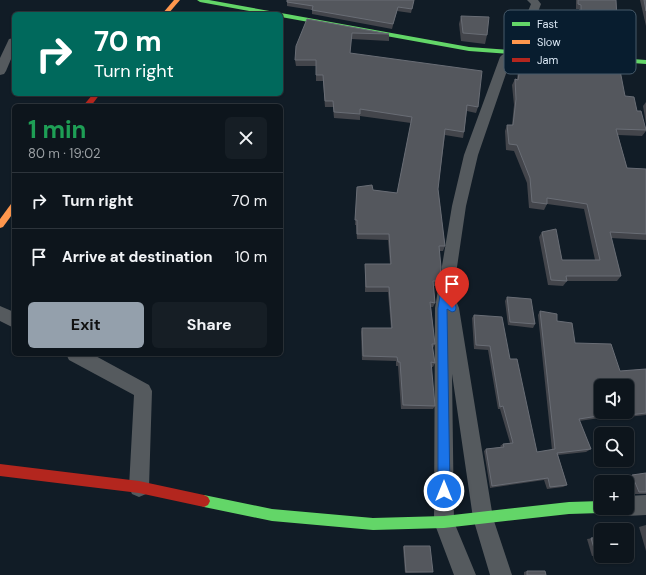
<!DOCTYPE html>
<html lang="en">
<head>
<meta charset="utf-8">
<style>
  body { margin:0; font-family:"DM Sans",sans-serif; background:#161e25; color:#f1f3f6; height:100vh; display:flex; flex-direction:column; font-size:15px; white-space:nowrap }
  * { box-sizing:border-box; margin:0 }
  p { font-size:13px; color:#9a9fa3 }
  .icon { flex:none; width:22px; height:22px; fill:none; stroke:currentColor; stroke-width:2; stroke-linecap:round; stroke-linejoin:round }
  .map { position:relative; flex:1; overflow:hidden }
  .panel { position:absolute; left:12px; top:104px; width:271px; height:252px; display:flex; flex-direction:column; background:#0d151c; border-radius:6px; box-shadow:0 1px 3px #0004,0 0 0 1px #2d343b }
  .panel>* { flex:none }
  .hud { position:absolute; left:12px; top:12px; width:271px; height:84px; border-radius:6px; box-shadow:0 1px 3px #0004,0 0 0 1px #2d343b; background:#00695c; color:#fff; overflow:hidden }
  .buttons { position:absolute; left:594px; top:379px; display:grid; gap:8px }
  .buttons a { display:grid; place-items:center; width:40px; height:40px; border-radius:6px; background:#0d151c; box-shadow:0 1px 3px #0004,0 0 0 1px #2d343b; font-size:20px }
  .pin { position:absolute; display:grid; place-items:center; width:34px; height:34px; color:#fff; margin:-41px -17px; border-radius:50% 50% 50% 0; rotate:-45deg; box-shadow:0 0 4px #0007 }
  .pin .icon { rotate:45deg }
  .me { position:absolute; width:44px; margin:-22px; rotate:0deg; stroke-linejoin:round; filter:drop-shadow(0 0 3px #0008) }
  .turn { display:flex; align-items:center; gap:14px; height:84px; padding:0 16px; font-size:18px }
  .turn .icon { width:52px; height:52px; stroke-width:2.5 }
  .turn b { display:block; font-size:28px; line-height:34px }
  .round { display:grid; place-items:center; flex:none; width:42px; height:42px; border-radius:6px; background:#161e25 }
  .headline { display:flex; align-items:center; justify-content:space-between; height:68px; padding:0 16px }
  h1 { font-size:24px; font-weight:700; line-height:30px; color:#1e9e55 }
  .cta { display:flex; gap:8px; margin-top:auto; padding:8px 16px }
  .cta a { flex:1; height:46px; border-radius:6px; background:#94a0ac; color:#111; font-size:16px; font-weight:700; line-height:46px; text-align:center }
  .cta a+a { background:#161e25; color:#f1f3f6 }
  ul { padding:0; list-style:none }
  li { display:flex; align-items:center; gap:12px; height:56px; padding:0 16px; border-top:1px solid #2d343b }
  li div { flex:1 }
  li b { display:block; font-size:15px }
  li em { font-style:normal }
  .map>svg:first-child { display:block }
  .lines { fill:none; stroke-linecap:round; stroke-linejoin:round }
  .street { fill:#555a5e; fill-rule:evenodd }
  .fast { fill:#63d668; fill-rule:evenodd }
  .slow { fill:#ff974d; fill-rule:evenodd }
  .jam { fill:#b3261e; fill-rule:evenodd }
  .wall { fill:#43454b }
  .building { fill:#54575d; stroke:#696d75; fill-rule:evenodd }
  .route { fill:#1a73e8; stroke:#114b97 }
  .key { fill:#081d2f; stroke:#475a6a; stroke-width:1 }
  .key-label { font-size:11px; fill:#dae7f4 }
</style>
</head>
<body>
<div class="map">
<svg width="646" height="575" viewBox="0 0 646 575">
  <rect width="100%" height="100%" fill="#111c26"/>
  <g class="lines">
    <g class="street">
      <polygon points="527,0 538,0 541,4 523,52 521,54 511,59 478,155 466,206 452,301 457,303 459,308 493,518 512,575 490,575 473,518 452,374 454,522 476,575 454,575 434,522 435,308 452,206 464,155 500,57 502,55 512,50 531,4"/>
      <polygon points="14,38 14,52 6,71 4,74 0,75 0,58 9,39"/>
      <polygon points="0,306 14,312 14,328 0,321"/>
      <polygon points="66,354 92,354 149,385 152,391 149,487 146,494 139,497 132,494 129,487 134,395 69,360"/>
      <polygon points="646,495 646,515 627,516 620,513 618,508 627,508 627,496"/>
    </g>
    <g class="fast">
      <polygon points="197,0 209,0 275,12 278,14 265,14 200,2"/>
      <polygon points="281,13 469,47 646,60 646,64 469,51 281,17 281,14 279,14"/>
      <polygon points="204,495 272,509 373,518 444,516 569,502 601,501 601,508 606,508 605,511 601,513 569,514 444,528 373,530 272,521 204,507 200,505 198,501 200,497"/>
    </g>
    <g class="slow">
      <polygon points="174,0 180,0 168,14 162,14"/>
      <polygon points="14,203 14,212 3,227 0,228 0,219 11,204"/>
    </g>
    <g class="jam">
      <polygon points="93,94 100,94 91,106 83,106"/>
      <polygon points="0,464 139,481 204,495 208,497 210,501 208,505 204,507 139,493 0,476"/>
    </g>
  </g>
  <g class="wall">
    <polygon points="414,0 411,13 397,11 392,29 312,14 312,10 287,6 287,2"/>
    <polygon points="576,0 616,0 617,19 615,23 609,22 616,41 614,45 615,49 613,53 536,47 541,32 579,35 579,9 576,9"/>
    <polygon points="640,0 646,0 646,26"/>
    <polygon points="461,16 487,35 485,44 461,41 459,24"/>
    <polygon points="307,19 389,34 389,41 351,39 350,53 478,107 476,113 467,111 464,132 463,138 445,135 438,189 445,246 443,251 440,251 439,281 437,286 434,286 435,303 433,307 431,307 435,344 433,348 435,363 433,367 431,367 435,406 433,409 401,409 398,366 396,366 396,361 362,360 361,332 362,328 391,328 388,292 365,292 365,264 390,264 388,240 357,239 356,225 355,225 357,187 373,190 397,193 411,123 360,116 360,120 334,118 333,107 325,107 323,81 316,81 316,66 296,66 295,60"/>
    <polygon points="522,55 625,96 637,111 646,128 646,131 642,136 618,135 627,168 646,169 646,240 611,238 621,276 617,281 567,281 563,286 548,285 539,237 542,232 562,260 595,260 584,209 547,204 544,210 529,208 527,183 514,151 506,150 505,131 507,125 512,125 514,105 512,85 515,79 517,79 519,61"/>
    <polygon points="646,102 646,124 643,106"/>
    <polygon points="507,297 535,324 533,328 508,325 505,301"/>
    <polygon points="540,311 557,321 575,343 620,371 646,369 646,415 608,419 607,417 579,421 591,449 586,452 558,455 567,485 563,487 547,489 544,480 490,488 484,451 486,449 501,447 500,446 503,444 510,443 500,409 498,409 488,350 474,349 472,318 474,315 510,359 537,452 552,450 538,315"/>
    <polygon points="646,473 646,494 634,494 627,477 632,475"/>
    <polygon points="646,525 646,551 639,527"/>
    <polygon points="601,537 601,555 592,556 587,539"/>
    <polygon points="404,546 433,572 405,573 403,547"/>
    <polygon points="527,571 546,575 524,575 524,572"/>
  </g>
  <g class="building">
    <polygon points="287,0 414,0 412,9 398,7 393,24 312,10 313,6 287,2"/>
    <polygon points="578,0 616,0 617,19 607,17 616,41 613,41 615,49 538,43 541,32 581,36 581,5 578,4"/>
    <polygon points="644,0 646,0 646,11"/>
    <polygon points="461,16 489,17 487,35 463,33"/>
    <polygon points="307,19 389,34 352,33 350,53 482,71 478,107 467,105 464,132 445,129 438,189 445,246 439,246 441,267 439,281 433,281 435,303 430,302 435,344 432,344 435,363 431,362 435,406 403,405 400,362 398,362 397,357 363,356 362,328 392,328 389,287 366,287 365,264 391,264 389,234 357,234 357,220 355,220 357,187 372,185 373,190 397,193 412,117 360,109 360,114 334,112 333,101 325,101 323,75 316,75 316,60 295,60 296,46"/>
    <polygon points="535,54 618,60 625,96 634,97 637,111 641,111 646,130 616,129 627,168 646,169 646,234 610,232 621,276 566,276 567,281 551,280 542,232 556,229 562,260 600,260 587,204 547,198 547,204 532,202 530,178 517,145 509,144 507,125 513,125 516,99 515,79 518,80 522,55 534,57"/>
    <polygon points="507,297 531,299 535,324 510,322"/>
    <path d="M 540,311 L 557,314 L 557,321 L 572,323 L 575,343 L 611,344 L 620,371 L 646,369 L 646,413 L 612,417 L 611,414 L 579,419 L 591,449 L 557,453 L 567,485 L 550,487 L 548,478 L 492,486 L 486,449 L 504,447 L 503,444 L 513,443 L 503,406 L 500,407 L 490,346 L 476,345 L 474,315 L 502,317 L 510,359 L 517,359 L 537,452 L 555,449 ZM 601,386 L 627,386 L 627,412 L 601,412 Z"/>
    <polygon points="646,473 646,492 639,492 632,475"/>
    <polygon points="601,537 601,554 596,555 591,538"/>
    <polygon points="404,546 430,546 433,572 406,572"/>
    <polygon points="527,571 545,571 546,575 527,575"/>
  </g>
  <polygon class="route" points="447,273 452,277 456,308 455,311 452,312 447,309 450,491 448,495 444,497 440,495 438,491 438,308 443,277"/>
  <rect x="504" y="10" width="132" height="64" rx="6" class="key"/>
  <rect x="512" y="22" width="18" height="4" fill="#63d668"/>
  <rect x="512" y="40" width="18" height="4" fill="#ff974d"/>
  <rect x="512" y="58" width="18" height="4" fill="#b3261e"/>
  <g class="key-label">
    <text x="537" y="28">Fast</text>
    <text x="537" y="46">Slow</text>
    <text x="537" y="64">Jam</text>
  </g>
</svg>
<div class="buttons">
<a><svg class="icon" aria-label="sound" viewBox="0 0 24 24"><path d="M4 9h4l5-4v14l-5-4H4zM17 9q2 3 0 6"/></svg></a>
<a><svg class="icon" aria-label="search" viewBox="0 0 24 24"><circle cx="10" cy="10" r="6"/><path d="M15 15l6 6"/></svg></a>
<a>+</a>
<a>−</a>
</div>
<div class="pin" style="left:452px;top:308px;background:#d93025"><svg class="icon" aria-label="arrive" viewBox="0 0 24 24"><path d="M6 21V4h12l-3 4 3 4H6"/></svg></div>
<svg class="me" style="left:444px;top:491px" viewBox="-20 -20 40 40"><circle r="17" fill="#1a73e8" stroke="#fff" stroke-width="3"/><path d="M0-11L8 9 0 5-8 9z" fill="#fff"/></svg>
<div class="hud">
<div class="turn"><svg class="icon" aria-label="right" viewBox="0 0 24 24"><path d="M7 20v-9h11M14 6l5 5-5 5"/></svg><div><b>70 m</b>Turn right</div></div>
</div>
<section class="panel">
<div class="headline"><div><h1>1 min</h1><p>80 m · 19:02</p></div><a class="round"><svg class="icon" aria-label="close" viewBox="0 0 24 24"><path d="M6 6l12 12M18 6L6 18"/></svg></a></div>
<ul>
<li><svg class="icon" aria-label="right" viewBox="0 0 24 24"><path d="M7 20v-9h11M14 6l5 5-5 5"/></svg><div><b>Turn right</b></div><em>70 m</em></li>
<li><svg class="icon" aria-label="arrive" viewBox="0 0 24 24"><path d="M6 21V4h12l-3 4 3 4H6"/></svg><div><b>Arrive at destination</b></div><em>10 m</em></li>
</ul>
<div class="cta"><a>Exit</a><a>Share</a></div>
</section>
</div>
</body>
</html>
